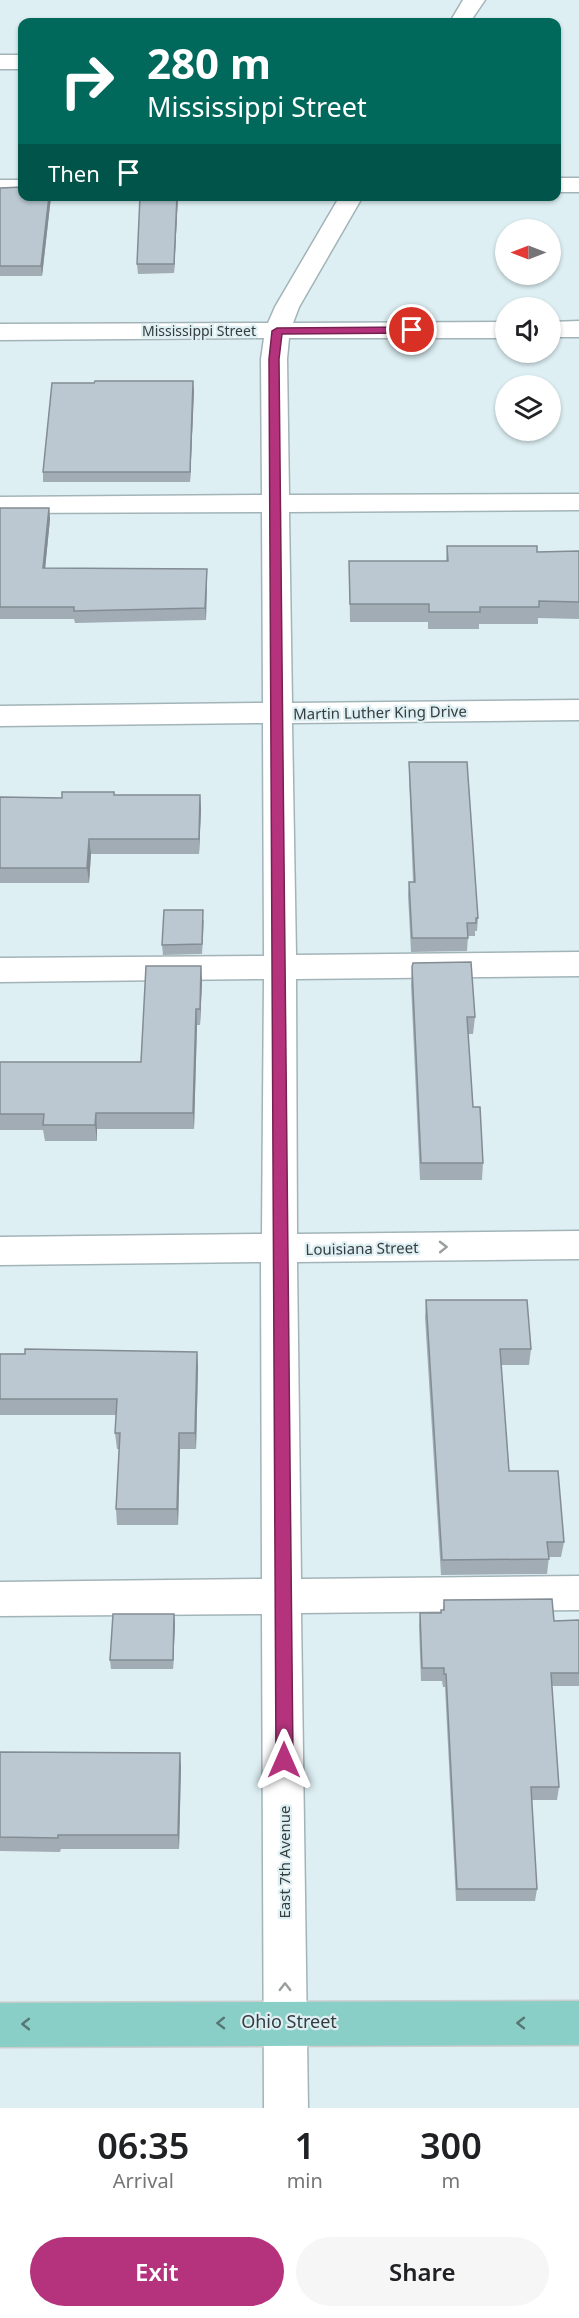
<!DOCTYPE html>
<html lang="en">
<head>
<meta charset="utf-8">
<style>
  body { margin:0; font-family:"Noto Sans",sans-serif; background:#f6f6f6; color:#202124; height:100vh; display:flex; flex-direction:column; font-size:22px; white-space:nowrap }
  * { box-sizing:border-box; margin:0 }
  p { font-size:20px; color:#757577 }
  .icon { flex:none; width:33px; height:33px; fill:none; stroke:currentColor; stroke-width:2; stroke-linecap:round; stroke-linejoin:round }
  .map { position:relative; height:2108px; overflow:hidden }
  .sheet { display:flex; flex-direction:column; background:#fff; flex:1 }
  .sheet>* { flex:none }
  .banner { position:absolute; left:18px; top:18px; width:543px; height:183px; border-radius:12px; box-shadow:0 2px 4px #0004; background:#00695c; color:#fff; overflow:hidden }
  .needle { width:39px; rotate:270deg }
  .fabs { position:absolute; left:495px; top:219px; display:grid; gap:12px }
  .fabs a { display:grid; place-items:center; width:66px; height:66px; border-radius:50%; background:#fff; box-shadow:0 2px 4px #0004; font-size:30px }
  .pin { position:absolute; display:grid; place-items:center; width:51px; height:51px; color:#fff; margin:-26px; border:3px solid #fff; border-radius:50%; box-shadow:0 2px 6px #0007 }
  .me { position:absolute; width:66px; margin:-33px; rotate:0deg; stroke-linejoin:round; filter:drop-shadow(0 0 4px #0008) }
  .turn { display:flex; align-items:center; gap:21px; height:126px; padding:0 30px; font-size:27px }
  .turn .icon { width:78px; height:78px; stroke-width:2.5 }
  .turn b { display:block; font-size:42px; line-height:51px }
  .then { display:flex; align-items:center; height:57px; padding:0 30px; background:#0003; gap:12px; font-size:22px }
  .eta { display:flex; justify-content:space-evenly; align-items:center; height:102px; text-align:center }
  .eta b { font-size:36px; font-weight:600; line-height:42px }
  .primary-button { display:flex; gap:12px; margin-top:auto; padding:12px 30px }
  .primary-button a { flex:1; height:69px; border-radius:36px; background:#b5337d; color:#fff; font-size:24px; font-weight:600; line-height:69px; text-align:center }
  .primary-button a+a { background:#f6f6f6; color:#202124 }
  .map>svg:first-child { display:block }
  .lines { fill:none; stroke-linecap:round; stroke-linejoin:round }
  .minor-casing { stroke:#a3b4b8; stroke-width:3 }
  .major-casing { stroke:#cacccd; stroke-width:3 }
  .minor { fill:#fff; fill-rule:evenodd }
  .major { fill:#8acfc7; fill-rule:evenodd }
  .wall { fill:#a1acb5 }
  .shaded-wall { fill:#838c93 }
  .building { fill:#bbc8d2; stroke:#838c93; stroke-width:1.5 }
  .oneway { stroke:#9a9e9e }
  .oneway2 { stroke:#577775 }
  .route { fill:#b5337d; stroke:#762151; stroke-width:1.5 }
  .labels { text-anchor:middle; stroke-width:4.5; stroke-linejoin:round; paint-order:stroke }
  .far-street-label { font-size:14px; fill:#353c3e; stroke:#ddeff3 }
  .street-label { font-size:15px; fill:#353c3e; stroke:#ddeff3 }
  .near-street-label { font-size:18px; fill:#353c3e; stroke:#ddeff3 }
</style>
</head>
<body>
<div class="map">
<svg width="579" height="2108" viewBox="0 0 579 2108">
  <rect width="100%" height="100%" fill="#ddeff3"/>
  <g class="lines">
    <g class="minor-casing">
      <g id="minor">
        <polygon points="463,0 485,0 470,22 450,22"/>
        <rect x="0" y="55" width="22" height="14"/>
        <rect x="556" y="178" width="23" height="14"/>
        <rect x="0" y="180" width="22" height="14"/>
        <polygon points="340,196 363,196 299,307 293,323 506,322 506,338 289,338 287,359 289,495 579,494 579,510 289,512 292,703 579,700 579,720 292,723 296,955 579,952 579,976 296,979 297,1234 579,1231 579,1259 297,1262 301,1579 579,1576 579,1610 301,1613 308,2108 264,2108 262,1614 0,1616 0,1582 262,1579 261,1262 0,1265 0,1237 262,1234 264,979 0,982 0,958 264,956 263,723 0,726 0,706 263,703 262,512 0,513 0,497 262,495 261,359 264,338 0,340 0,324 268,323 275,307"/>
        <polygon points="579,321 579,337 550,337 550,322"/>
      </g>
    </g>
    <g class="major-casing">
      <polygon id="major" points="579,2001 579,2045 0,2047 0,2003"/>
    </g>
    <use href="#minor" class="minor"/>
    <use href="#major" class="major"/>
  </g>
  <g class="wall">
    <polygon points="0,188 22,196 51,196 42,276 0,276"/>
    <polygon points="140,196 178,196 174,273 138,274 137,264"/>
    <polygon points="194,391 190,482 43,482 43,472"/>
    <polygon points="0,508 49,508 50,519 45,568 207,569 206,620 75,623 74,619 0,619"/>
    <polygon points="447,546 537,552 579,551 579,619 538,618 538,624 479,624 479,629 428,629 428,622 350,622 349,561 446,561"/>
    <polygon points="409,762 478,918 477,931 475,931 475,936 468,936 467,951 411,952 408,895 409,882 413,882 409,775"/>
    <polygon points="115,795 200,795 201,810 199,854 91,854 89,883 0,883 0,797 62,798"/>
    <polygon points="204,920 202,954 163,955 162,945"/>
    <polygon points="201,966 202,982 200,1025 197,1025 194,1129 97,1129 97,1141 45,1141 43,1130 0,1130 0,1062 141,1062"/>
    <polygon points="412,967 475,1017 473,1034 468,1034 473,1107 483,1163 482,1180 420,1180 411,985"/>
    <polygon points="426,1300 531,1349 529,1365 501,1365 509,1471 564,1542 561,1557 549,1557 547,1574 441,1575 425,1317"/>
    <polygon points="197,1352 198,1368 196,1449 180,1449 178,1525 117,1525 116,1509 119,1449 117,1449 115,1433 116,1415 0,1415 0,1354"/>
    <polygon points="444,1600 554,1621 579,1620 579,1686 552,1686 559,1787 557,1800 532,1800 537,1889 535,1901 456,1901 445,1687 443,1687 442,1681 421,1681 419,1626 420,1613 441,1613 443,1610"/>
    <polygon points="175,1622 173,1669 111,1669 110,1660"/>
    <polygon points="0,1752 181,1767 179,1849 61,1849 60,1852 0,1851"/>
  </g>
  <g class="shaded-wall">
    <polygon points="49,196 51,197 42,276 41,266"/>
    <polygon points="177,196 178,196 174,273 174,264"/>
    <polygon points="193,381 194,391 190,482 190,472"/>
    <polygon points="49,508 50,519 44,580 43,568"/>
    <polygon points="207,569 207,581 206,620 205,608"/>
    <polygon points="200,795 201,810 199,854 199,839"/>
    <polygon points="89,839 91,854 89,883 87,868"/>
    <polygon points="201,966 202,982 200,1025 200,1009"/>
    <polygon points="196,1009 197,1025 194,1129 193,1113"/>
    <polygon points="96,1113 97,1129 97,1141 95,1125"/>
    <polygon points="197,1352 198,1368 196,1449 195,1433"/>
    <polygon points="179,1433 180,1449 178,1525 177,1509"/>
    <polygon points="174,1614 175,1622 173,1669 173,1660"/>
    <polygon points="180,1753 181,1767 179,1849 178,1835"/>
  </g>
  <g class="building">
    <polygon points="22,187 22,196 49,196 41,266 0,266 0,188"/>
    <polygon points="140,196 177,196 174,264 137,264"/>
    <polygon points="95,381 193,381 190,472 43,472 52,383 94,383"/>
    <polygon points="0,508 49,508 43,568 207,569 205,608 74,611 74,607 0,607"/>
    <polygon points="447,546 537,546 537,552 579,551 579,602 539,601 539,607 480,607 480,612 429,612 429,604 350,604 349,561 448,561"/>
    <polygon points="409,762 467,762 478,918 476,918 476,923 467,923 468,938 412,938 409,882 415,882"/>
    <polygon points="62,792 114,792 114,795 200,795 199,839 89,839 87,868 0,868 0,797 62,798"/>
    <polygon points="164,910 203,910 202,944 162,945"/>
    <polygon points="471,962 475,1017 467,1017 473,1107 480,1107 483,1163 421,1163 412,967 413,963"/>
    <polygon points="146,966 201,966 200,1009 196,1009 193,1113 96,1113 95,1125 43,1125 44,1114 0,1114 0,1062 141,1062"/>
    <polygon points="426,1300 527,1300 531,1349 500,1349 509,1471 558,1471 564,1542 547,1542 549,1559 442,1560"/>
    <polygon points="25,1349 197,1352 195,1433 179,1433 177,1509 116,1509 120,1433 115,1433 117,1399 0,1399 0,1354 25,1354"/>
    <polygon points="552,1599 554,1621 579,1620 579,1673 551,1673 559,1787 531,1787 537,1889 457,1889 446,1674 444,1674 444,1668 422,1668 420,1613 441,1613 441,1610 444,1610 444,1600"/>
    <polygon points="113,1614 174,1614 173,1660 110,1660"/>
    <polygon points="0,1752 180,1753 178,1835 58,1835 58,1838 0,1837"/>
  </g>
  <defs><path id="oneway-chevron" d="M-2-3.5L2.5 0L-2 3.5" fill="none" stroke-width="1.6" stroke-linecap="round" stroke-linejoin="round" transform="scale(1.5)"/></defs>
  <g class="oneway">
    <use href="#oneway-chevron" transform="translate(443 1247) rotate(-1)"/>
    <use href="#oneway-chevron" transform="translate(285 1987) rotate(-90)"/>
  </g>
  <g class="oneway2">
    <use href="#oneway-chevron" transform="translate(221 2023) rotate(179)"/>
    <use href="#oneway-chevron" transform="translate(521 2023) rotate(-180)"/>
    <use href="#oneway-chevron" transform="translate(26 2024) rotate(180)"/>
  </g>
  <polygon class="route" points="412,327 416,328 416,333 282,334 279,359 293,1760 290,1766 284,1768 278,1766 276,1760 269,359 272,331 277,328"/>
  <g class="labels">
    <g class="far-street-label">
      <text x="199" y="336">Mississippi Street</text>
    </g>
    <g class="street-label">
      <text transform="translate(380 713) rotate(-1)" y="5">Martin Luther King Drive</text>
      <text transform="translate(362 1249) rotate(-1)" y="5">Louisiana Street</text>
      <text transform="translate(285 1862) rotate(-90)" y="5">East 7th Avenue</text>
    </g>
    <g class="near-street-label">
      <text x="289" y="2028">Ohio Street</text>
    </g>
  </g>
</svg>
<div class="fabs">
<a><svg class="needle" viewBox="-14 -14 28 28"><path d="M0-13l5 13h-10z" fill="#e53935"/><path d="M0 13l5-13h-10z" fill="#757577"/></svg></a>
<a><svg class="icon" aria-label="sound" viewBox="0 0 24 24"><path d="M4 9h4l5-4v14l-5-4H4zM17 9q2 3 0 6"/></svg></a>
<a><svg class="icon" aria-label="layers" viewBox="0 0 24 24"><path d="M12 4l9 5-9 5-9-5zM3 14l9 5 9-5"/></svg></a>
</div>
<div class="pin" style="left:412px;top:330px;background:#d93025"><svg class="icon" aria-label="arrive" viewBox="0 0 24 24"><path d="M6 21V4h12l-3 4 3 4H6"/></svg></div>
<svg class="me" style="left:284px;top:1760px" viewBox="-20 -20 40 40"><path d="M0-17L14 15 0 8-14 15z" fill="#b5337d" stroke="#fff" stroke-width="4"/></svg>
<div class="banner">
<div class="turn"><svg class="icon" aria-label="right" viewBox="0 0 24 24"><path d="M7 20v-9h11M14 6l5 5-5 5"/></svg><div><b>280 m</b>Mississippi Street</div></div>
<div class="then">Then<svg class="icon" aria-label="arrive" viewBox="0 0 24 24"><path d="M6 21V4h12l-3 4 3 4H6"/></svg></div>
</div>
</div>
<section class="sheet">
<div class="eta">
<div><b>06:35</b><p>Arrival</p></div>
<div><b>1</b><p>min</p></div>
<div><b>300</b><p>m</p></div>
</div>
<div class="primary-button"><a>Exit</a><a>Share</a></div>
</section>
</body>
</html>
